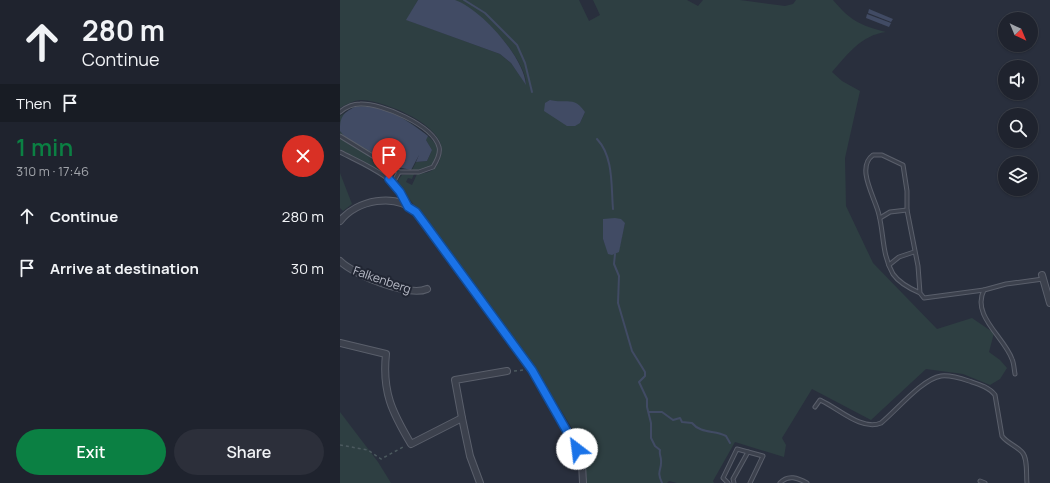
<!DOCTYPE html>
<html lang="en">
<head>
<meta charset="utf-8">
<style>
  body { margin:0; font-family:Manrope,sans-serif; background:#2c2f3a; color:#f1f3f6; height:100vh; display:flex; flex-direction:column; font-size:15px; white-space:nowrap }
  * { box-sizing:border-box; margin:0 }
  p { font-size:13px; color:#a1a4aa }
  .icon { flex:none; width:22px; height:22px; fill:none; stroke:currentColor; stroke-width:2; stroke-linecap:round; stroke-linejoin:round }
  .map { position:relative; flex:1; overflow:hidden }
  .panel { display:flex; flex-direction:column; background:#1f232e; width:340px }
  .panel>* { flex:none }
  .guide { background:#1f232e; color:#f1f3f6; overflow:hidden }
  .needle { width:26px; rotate:136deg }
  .fabs { position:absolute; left:658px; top:12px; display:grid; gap:8px }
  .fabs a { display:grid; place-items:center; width:40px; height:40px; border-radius:50%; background:#1f232e; box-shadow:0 1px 3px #0004,0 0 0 1px #3c404a; font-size:20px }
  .pin { position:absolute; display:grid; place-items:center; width:34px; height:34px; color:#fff; margin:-41px -17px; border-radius:50% 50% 50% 0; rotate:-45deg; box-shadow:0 0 4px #0007 }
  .pin .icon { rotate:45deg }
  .me { position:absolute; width:44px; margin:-22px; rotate:330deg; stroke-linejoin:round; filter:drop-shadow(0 0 3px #0008) }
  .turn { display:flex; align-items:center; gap:14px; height:84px; padding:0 16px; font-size:18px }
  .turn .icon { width:52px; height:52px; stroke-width:2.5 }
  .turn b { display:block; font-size:28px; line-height:34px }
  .then { display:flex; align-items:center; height:38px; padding:0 16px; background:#0003; gap:8px; font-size:15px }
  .round { display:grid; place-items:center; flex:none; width:42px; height:42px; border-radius:21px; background:#2c2f3a }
  .headline { display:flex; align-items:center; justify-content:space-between; height:68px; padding:0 16px }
  h1 { font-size:24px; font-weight:600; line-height:30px; color:#0b8043 }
  .primary-button { display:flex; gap:8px; margin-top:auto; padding:8px 16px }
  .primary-button a { flex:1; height:46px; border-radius:24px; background:#0b8043; color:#fff; font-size:16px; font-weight:600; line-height:46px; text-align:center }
  .primary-button a+a { background:#2c2f3a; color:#f1f3f6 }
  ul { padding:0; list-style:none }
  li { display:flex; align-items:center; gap:12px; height:52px; padding:0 16px }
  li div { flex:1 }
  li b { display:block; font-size:15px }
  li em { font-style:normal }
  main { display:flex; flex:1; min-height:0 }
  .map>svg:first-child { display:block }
  .green { fill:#2e3f42; fill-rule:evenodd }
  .water { fill:#414b64 }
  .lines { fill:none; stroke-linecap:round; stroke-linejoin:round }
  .stream { stroke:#414b64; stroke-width:2 }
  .service-casing { stroke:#5a5f6b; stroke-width:5 }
  .minor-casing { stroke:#5a5f6b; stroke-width:8 }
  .path { stroke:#4c5a5f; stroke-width:1.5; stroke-dasharray:3 3; stroke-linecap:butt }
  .service { stroke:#3c414d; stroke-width:3 }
  .minor { stroke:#3c414d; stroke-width:6 }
  .route-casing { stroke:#114b97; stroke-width:10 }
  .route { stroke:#1a73e8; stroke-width:7 }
  .labels { text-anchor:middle; stroke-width:4; stroke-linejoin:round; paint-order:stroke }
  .street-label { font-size:12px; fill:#b9bcc8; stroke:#212633 }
</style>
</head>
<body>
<main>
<section class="panel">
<div class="guide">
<div class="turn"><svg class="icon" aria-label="ahead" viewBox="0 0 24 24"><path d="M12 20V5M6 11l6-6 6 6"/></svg><div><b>280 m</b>Continue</div></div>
<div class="then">Then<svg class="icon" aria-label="arrive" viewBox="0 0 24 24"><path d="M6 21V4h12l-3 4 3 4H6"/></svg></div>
</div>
<div class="headline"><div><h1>1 min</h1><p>310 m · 17:46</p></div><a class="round" style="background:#d93025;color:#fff"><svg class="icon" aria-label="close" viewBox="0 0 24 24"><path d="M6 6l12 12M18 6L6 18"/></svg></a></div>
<ul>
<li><svg class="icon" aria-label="ahead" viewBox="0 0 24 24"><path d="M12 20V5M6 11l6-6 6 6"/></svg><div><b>Continue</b></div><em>280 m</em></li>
<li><svg class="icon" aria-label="arrive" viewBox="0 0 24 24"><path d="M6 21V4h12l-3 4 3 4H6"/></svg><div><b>Arrive at destination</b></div><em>30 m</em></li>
</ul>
<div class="primary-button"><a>Exit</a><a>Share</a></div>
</section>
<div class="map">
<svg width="710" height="483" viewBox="0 0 710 483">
  <rect width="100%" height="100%" fill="#292f3d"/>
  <g class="green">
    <path d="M 0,0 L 78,0 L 67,20 L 160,54 L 171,63 L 186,84 C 186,75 182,69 178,61 C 162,34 141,16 114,0 L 239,0 L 249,21 L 260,15 L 253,0 L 347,0 L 358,6 L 363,0 L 400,0 L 445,6 L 453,4 L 456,0 L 493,0 C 511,21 519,25 546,32 C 521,35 507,55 492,72 L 502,81 L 520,91 L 505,158 L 506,206 L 533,263 L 597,329 L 632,318 L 654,333 L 649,352 L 660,360 L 667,368 L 660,379 L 650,385 L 623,374 L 586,369 L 531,420 L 472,389 L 442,438 L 446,445 L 444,457 L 395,442 L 373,481 L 374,483 L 337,483 L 329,481 L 327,483 L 246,483 L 247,477 L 240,441 L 192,364 L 59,185 L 58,180 L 62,175 L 74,174 L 72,179 L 68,178 L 66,182 L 72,185 L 77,174 C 87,173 94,172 99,162 C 100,158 102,154 102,150 C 101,123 42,100 20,100 C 13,101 6,104 0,108 ZM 210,100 L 245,112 L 240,123 ZM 264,219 L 285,223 L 280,245 L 269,254 L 263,239 Z"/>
    <path d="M 15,107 C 41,104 64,117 84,133 C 89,137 97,143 97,150 C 97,155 94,161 92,165 L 82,170 L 72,170 L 76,162 L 87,161 L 92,150 L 86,140 L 71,170 L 48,164 L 54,174 L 51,178 L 0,149 L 0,139 L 3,140 L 5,137 L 0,134 L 0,116 Z"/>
    <polygon points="0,173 12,204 3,211 0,208"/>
    <polygon points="0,412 38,462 51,483 0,483"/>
  </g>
  <g class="water">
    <path d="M 78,0 C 87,0 106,0 115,0 C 141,9 184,57 186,85 L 171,63 L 160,54 L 66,20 Z"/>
    <polygon points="529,9 553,19 551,22 528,13"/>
    <polygon points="527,14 551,23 549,27 526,18"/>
    <path d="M 210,100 C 227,104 234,96 245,112 L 240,123 L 235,126 L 227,126 L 204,111 L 205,103 Z"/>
    <path d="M 15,107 C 43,104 66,119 88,136 L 86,140 L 92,150 L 87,161 L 76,162 L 79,155 L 71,170 L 58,167 L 5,137 L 0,131 C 0,118 2,113 15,107 Z"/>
    <polygon points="275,218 281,219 285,223 279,252 272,255 268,254 263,239 263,219"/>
  </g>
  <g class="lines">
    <g class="stream">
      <polyline points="124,0 145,13 177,45 185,63 192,92"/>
      <path d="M 257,139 C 274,157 271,187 273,209"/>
      <path d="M 275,254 L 274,264 L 279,276 L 278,303 L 292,351 L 305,372 L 305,376 L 299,382 L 307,399 L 307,407 L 311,423 L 311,438 L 315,446 L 320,450 C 319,455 321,456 321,460 C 322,471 316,470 322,483"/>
      <path d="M 309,412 L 322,412 L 333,420 L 340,418 L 342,422 L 352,423 C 361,434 375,430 386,436 L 390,443"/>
    </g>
    <g class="service-casing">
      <g id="service">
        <path d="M 0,112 C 6,107 12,104 20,104 C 41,103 93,125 99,147 C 101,154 96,162 93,167 L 79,172 L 59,172"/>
        <polyline points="0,136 59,172 53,183"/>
        <path d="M 0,152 C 25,165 56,176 68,205"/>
        <polyline points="540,218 550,212 567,210"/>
        <polyline points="549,265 559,257 574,252"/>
        <path d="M 580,293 C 571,289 559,283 553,274 C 542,255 544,235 539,215 C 536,199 515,168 533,155 L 542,155 L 563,165 L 567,191 L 567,210 L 578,266 L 580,293 L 584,298 L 644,290"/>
        <path d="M 675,374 C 674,369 674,363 672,359 C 664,337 631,315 644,290 L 666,284 L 703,279"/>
        <path d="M 475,407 L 480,400 L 482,401 C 499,409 522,431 541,423 C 557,410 582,379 601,376 C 610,375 620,378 629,381 C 638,384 649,387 655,395 L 662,436 C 667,443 675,445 682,452 C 688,458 686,475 687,483"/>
        <polyline points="640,481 645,483"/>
        <polyline points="388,483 383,478 397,449 423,456 410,483"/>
        <polyline points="394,483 393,479 408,452"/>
        <path d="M 440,483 C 448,474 458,478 467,483"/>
      </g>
    </g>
    <g class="minor-casing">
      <g id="minor">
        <path d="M 0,221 C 17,200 55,192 76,212 L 192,370 L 237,449 L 242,463 L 243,483"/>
        <path d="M 0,261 C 14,275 69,297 87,289"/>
        <polyline points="702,275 710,303"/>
        <path d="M 0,343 L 46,354 C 42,392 52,412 71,444 L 122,418 L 130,456 L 140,483"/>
        <polyline points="122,418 115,380 167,371"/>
      </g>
    </g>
    <g class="path">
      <polyline points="174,371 184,370"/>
      <polyline points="0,445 28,450 41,459 65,446"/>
    </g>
    <use href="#service" class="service"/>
    <use href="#minor" class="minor"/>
  </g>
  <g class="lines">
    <g class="route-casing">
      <polyline id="route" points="49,179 60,192 68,207 76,212 85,224 192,370 237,449"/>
    </g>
    <use href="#route" class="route"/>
  </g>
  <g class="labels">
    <g class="street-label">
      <text transform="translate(42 280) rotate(19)" y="4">Falkenberg</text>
    </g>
  </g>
</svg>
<div class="fabs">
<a><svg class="needle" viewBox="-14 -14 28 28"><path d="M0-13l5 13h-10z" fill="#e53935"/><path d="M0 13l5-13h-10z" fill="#a1a4aa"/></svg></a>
<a><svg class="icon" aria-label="sound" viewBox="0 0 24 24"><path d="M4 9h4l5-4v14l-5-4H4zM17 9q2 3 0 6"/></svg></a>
<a><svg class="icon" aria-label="search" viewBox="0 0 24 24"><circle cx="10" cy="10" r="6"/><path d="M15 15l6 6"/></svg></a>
<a><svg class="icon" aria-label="layers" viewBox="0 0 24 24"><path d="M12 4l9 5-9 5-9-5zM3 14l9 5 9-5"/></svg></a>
</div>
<div class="pin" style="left:49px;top:179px;background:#d93025"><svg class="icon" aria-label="arrive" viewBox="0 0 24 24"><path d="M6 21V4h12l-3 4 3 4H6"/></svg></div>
<svg class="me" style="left:237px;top:449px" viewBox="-20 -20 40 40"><circle r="19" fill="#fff"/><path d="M0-13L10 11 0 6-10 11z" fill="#1a73e8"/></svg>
</div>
</main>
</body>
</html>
